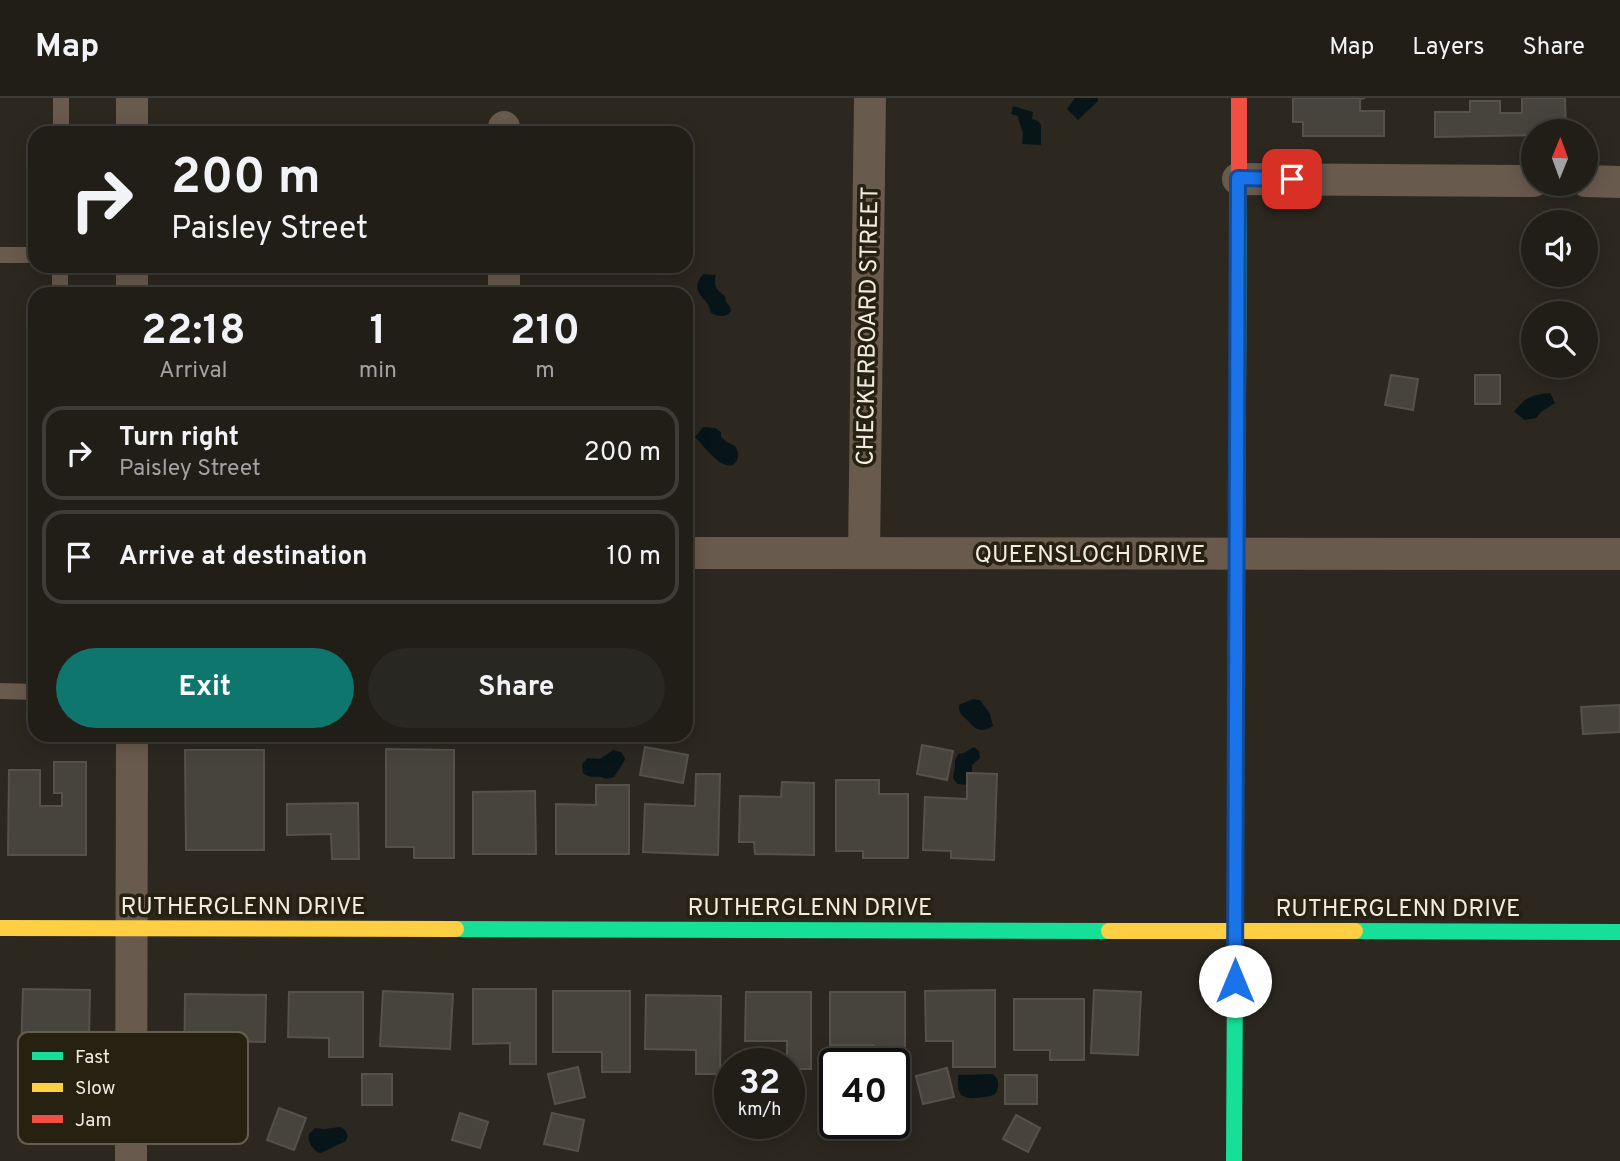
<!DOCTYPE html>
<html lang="en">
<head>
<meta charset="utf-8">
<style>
  body { margin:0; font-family:Overpass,sans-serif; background:#292721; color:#f1f3f6; height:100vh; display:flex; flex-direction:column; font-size:26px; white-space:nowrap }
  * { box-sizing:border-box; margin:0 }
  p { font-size:23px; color:#a2a2a2 }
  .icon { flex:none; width:38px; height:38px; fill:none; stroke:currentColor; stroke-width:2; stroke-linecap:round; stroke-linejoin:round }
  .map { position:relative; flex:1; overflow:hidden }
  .drawer { position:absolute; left:28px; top:189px; width:665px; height:455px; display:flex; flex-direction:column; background:#211e18; border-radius:21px; box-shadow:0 4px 18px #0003,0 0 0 2px #3e3c37 }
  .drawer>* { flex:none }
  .top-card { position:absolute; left:28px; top:28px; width:665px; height:147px; border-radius:21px; box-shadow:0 4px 18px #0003,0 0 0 2px #3e3c37; background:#211e18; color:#f1f3f6; overflow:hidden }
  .needle { width:46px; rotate:1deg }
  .tools { position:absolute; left:1521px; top:21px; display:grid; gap:14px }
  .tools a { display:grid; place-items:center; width:77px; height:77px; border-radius:50%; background:#211e18; box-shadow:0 4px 18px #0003,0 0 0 2px #3e3c37; font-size:35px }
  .speed { position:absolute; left:714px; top:950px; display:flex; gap:14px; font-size:35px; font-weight:700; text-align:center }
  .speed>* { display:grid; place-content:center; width:91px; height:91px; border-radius:50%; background:#211e18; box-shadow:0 4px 18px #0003,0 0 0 2px #3e3c37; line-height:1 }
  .speed small { font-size:18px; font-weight:400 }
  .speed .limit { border:4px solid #111; border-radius:10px; background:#fff; color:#111 }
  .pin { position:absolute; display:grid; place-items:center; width:60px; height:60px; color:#fff; margin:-30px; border-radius:14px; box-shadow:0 4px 10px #0006 }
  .me { position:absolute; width:77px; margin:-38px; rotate:0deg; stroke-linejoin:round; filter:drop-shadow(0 0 5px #0008) }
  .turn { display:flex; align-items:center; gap:24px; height:147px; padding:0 28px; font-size:32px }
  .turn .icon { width:91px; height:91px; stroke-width:2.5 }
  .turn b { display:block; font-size:49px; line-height:60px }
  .eta { display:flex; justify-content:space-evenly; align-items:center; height:119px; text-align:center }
  .eta b { font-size:42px; font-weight:700; line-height:49px }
  .primary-button { display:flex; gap:14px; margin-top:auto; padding:14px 28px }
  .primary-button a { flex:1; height:80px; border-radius:42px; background:#0f766e; color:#fff; font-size:28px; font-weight:700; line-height:80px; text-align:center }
  .primary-button a+a { background:#292721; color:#f1f3f6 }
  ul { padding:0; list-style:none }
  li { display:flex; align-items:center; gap:21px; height:94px; margin:0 14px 10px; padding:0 14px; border:4px solid #3e3c37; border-radius:21px }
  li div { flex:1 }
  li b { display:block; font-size:26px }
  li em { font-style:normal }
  header { display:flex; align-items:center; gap:42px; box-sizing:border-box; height:98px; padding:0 35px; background:#211e18; border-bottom:2px solid #3e3c37 }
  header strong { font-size:33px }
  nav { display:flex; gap:38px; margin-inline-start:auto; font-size:24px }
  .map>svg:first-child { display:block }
  .water { fill:#071519 }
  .building { fill:#47443d; stroke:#56524b; stroke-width:2 }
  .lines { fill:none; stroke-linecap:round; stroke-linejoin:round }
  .lane { stroke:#695a4e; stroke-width:16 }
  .street { stroke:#695a4e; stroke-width:32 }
  .fast { stroke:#16e098; stroke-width:16 }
  .slow { stroke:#ffcf43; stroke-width:16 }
  .jam { stroke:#f24e42; stroke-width:16 }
  .route-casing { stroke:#114b97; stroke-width:18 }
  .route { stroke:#1a73e8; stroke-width:12 }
  .labels { text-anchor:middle; stroke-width:7; stroke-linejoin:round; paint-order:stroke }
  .street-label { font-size:24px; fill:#f0ece2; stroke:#272112 }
  .key { fill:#272112; stroke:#635e50; stroke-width:2 }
  .key-label { font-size:19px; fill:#f0ece2 }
</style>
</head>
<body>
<header>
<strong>Map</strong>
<nav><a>Map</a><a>Layers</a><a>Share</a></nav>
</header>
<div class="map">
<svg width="1620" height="1063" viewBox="0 0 1620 1063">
  <rect width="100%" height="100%" fill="#2c2820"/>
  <g class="water">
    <polygon points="1075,0 1098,0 1098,3 1078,22 1067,11"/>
    <polygon points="1013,8 1033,14 1032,21 1038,23 1041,27 1041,47 1022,46 1023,34 1019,24 1018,18 1011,16"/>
    <path d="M 703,176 L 716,177 C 713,187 716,192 725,198 L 726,204 L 730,209 L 731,213 C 726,221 718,218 711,215 C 709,199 687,195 703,176 Z"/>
    <path d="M 1550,295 L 1555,305 L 1541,314 L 1536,320 L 1525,322 L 1514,314 C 1525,299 1531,297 1550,295 Z"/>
    <path d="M 703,329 L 715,330 L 721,334 L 721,339 L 727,344 L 735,348 C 738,353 740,358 736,364 C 725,378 703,347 695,339 Z"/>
    <path d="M 973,601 L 980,602 L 990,616 L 993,628 C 981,636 975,631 967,622 C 961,616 959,616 959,607 Z"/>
    <polygon points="974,649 979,653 980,660 972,667 972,680 967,687 957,686 953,680 955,668 955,663 958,656 964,655"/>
    <path d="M 613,652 L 621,654 L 625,660 C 625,665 617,673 614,679 L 606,681 C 597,676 592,682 583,675 L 582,666 L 588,660 L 600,661 Z"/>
    <path d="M 992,976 C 1000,980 1000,992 994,997 C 985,999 965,1004 960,995 C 957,990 958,982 958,977 Z"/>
    <path d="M 340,1029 C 347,1032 349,1037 346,1043 L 321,1055 C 313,1054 307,1043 309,1036 L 315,1030 L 324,1031 Z"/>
  </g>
  <g class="building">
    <polygon points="1293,0 1365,0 1360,1 1360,13 1384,13 1384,38 1303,38 1303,24 1293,24"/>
    <polygon points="1522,0 1565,0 1566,33 1533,33 1533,37 1435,39 1435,14 1470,14 1470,3 1500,3 1500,15 1522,15"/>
    <polygon points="1391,277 1418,281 1413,312 1385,307"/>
    <rect x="1475" y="277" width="25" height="29"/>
    <polygon points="1620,607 1620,634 1583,636 1581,609"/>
    <polygon points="922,647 953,653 947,682 917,676"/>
    <polygon points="645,649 688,657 683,685 640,677"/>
    <polygon points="386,651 454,652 454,760 414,760 414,749 386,749"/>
    <polygon points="185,652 264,652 264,752 186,752"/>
    <polygon points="54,664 86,664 86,757 8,757 9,672 40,672 40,708 62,708 62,695 54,695"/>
    <polygon points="967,675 997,676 994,762 951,760 951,753 923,752 925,699 967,701"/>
    <polygon points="696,676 720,676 718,757 643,754 645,706 695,708"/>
    <polygon points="836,682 879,682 879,696 908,696 908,760 863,760 863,753 836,753"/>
    <polygon points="782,684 814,685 814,757 755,756 754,744 739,744 740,698 781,699"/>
    <polygon points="596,687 629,687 629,756 556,756 556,706 596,707"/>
    <polygon points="535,693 536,756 473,756 473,694"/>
    <polygon points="358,705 359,761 332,761 331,736 287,737 287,706"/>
    <polygon points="23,891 90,892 88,991 57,990 58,938 50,938 50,956 21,955"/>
    <polygon points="473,891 536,891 536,966 510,966 510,945 473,946"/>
    <polygon points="995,892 995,969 953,969 953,943 926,943 925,893"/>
    <polygon points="1094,892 1141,894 1138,957 1091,955"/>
    <polygon points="383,893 453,896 450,951 380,948"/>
    <polygon points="553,893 630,893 630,974 602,974 602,954 553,954"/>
    <polygon points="289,894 363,894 363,959 329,959 329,940 288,939"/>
    <polygon points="746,894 811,894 811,971 789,971 789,966 787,966 787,943 745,943"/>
    <polygon points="830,894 905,894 905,959 874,959 874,947 830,947"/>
    <polygon points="185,896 266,897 265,944 220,943 219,1001 184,1001"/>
    <polygon points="646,897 721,898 720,976 696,976 696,952 645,951"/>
    <polygon points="1014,901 1084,901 1084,962 1050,962 1050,952 1014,952"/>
    <polygon points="578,969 585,999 555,1006 548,976"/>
    <polygon points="947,970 954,999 923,1006 916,978"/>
    <rect x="362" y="976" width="30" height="31"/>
    <rect x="1005" y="977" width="32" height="29"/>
    <polygon points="279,1010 306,1020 294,1052 267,1042"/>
    <polygon points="460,1015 488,1024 480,1050 452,1042"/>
    <polygon points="552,1015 584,1022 578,1053 544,1046"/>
    <polygon points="1016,1017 1040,1030 1028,1054 1003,1041"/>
  </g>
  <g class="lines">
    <g class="lane">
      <polyline points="61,35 61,0"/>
      <polyline points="0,157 35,157"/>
      <polyline points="60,196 60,168"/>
      <polyline points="0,593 35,594"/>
    </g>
    <g class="street">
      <polyline points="132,35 132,0"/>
      <polyline points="504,35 504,29"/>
      <polyline points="1238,81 1533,83"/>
      <polyline points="1586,83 1620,84"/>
      <polyline points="132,196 132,168"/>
      <polyline points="504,196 504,168"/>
      <polyline points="686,455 1620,456"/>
      <polyline points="864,455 870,0"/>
      <polyline points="131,1063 132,637"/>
    </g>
    <g class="fast">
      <polyline points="456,831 1109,833"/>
      <polyline points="1355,833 1620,834"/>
      <polyline points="1234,1063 1239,104"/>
    </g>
    <g class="slow">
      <polyline points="0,830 456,831"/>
      <polyline points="1109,833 1355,833"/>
    </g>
    <polyline class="jam" points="1239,104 1239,0"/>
  </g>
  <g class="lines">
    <g class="route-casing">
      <polyline id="route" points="1235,883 1238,80 1292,81"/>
    </g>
    <use href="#route" class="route"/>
  </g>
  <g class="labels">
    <g class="street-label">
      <text transform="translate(867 228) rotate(-89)" y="8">CHECKERBOARD STREET</text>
      <text x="1090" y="464">QUEENSLOCH DRIVE</text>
      <text x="243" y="816">RUTHERGLENN DRIVE</text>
      <text x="810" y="817">RUTHERGLENN DRIVE</text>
      <text x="1398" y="818">RUTHERGLENN DRIVE</text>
    </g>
  </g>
  <rect x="18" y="934" width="230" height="112" rx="10" class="key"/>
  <rect x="32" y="954" width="31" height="8" fill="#16e098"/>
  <rect x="32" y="985" width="31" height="9" fill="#ffcf43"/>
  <rect x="32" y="1017" width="31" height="8" fill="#f24e42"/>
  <g class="key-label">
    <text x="75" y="965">Fast</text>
    <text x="75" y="996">Slow</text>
    <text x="75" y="1028">Jam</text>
  </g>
</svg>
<div class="tools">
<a><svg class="needle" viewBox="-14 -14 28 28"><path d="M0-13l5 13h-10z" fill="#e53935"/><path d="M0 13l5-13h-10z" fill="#a2a2a2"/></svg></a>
<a><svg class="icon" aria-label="sound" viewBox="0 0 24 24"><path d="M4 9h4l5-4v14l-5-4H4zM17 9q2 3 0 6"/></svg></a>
<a><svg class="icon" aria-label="search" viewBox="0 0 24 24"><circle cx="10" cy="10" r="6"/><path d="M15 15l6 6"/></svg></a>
</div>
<div class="speed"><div>32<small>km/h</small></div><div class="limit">40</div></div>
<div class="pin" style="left:1292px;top:81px;background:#d93025"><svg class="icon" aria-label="arrive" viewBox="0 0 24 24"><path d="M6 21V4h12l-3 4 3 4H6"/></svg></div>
<svg class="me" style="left:1235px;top:883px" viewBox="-20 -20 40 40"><circle r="19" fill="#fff"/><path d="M0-13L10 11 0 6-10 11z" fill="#1a73e8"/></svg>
<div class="top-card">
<div class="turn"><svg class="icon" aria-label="right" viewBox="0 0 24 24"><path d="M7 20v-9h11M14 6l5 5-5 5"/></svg><div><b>200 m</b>Paisley Street</div></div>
</div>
<section class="drawer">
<div class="eta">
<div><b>22:18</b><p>Arrival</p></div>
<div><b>1</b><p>min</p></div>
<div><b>210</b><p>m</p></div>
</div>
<ul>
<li><svg class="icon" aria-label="right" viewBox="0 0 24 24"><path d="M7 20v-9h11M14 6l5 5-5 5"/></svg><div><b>Turn right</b><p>Paisley Street</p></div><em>200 m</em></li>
<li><svg class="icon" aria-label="arrive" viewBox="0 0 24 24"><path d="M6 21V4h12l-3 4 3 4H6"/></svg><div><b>Arrive at destination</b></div><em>10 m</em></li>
</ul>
<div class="primary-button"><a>Exit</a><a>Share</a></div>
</section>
</div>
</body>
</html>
